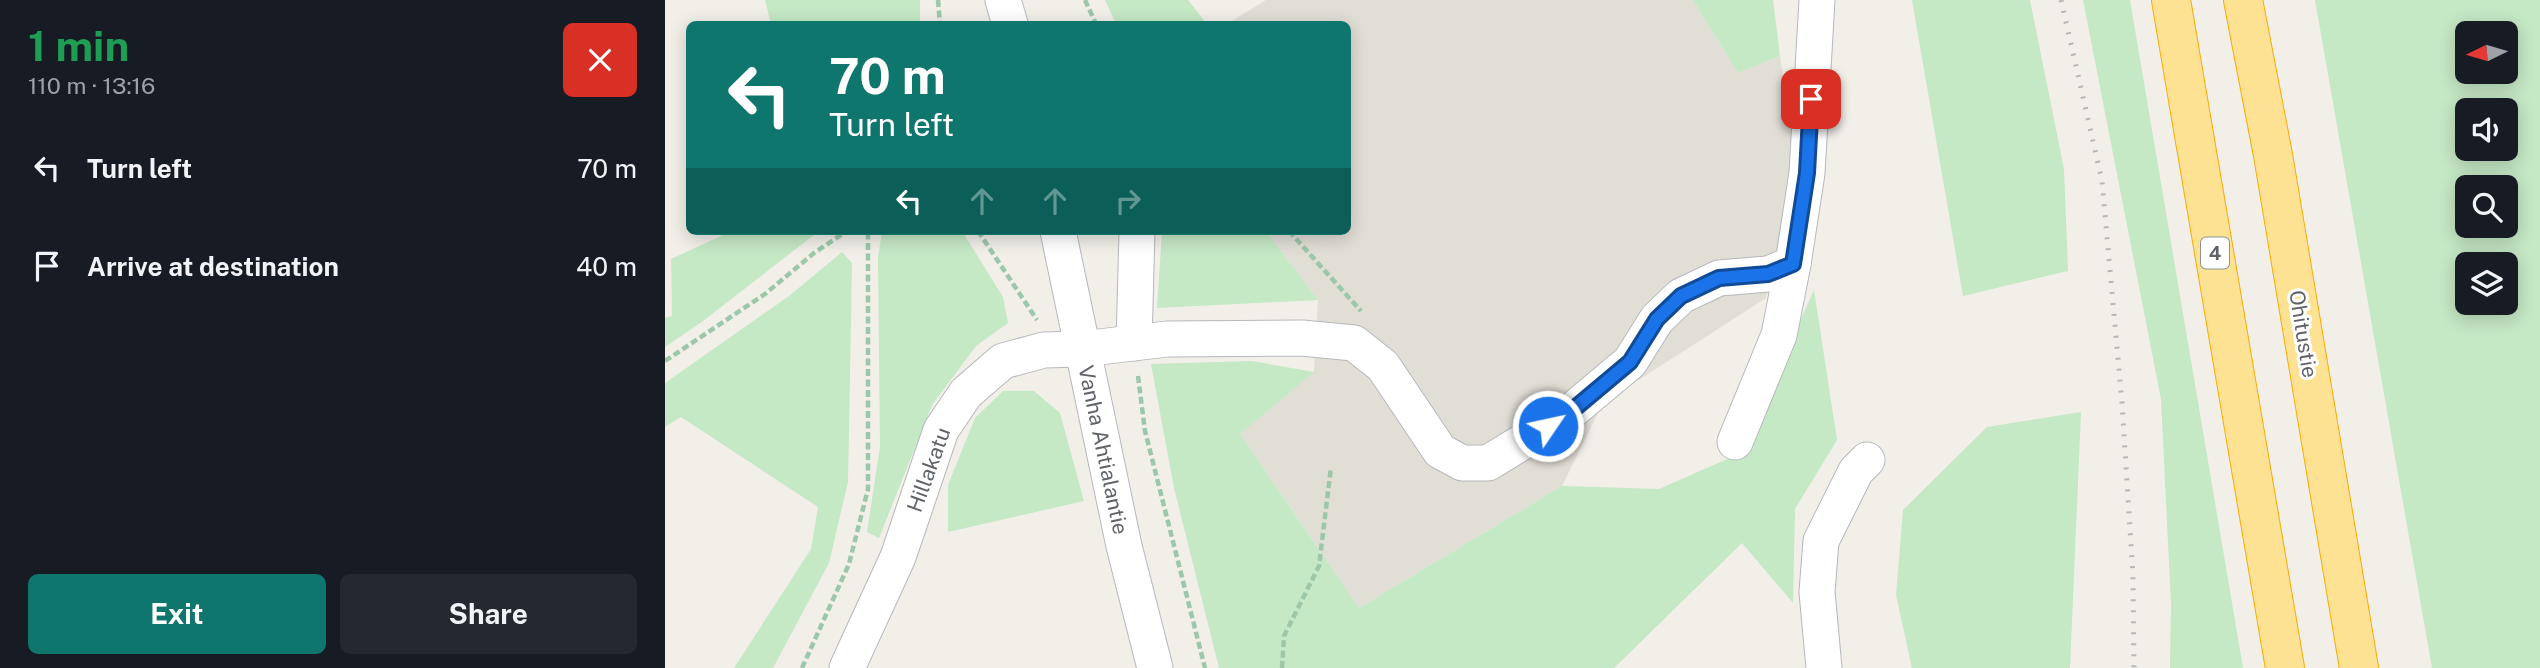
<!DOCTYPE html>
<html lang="en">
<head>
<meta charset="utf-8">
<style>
  body { margin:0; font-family:"Public Sans",sans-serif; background:#242831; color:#f1f3f6; height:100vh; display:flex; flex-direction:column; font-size:26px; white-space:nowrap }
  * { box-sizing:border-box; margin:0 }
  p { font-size:23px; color:#9ea1a6 }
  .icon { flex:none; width:38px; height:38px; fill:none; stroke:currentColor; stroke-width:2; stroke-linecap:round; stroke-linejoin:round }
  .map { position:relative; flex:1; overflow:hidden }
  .sheet { display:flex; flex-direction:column; background:#171b24; width:665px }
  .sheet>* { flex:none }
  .top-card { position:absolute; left:21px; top:21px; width:665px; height:214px; border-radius:10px; box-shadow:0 4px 18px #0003; background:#0f766e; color:#fff; overflow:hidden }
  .needle { width:46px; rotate:265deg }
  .controls { position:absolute; left:1790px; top:21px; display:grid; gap:14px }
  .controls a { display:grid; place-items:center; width:63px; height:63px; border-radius:10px; background:#171b24; box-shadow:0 4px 18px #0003; font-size:35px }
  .pin { position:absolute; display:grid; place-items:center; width:60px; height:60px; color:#fff; margin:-30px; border-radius:14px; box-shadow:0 4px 10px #0006 }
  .me { position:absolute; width:77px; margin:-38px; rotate:56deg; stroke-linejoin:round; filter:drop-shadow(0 0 5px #0008) }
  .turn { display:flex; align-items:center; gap:24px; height:147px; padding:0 28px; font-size:32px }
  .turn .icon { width:91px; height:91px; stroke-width:2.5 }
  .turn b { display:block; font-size:49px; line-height:60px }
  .lanes { display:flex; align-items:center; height:66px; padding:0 28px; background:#0003; justify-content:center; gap:35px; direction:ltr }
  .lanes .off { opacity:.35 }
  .round { display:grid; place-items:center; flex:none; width:74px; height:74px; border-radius:10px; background:#242831 }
  .head { display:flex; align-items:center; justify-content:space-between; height:119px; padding:0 28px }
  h1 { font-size:42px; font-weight:700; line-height:52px; color:#1e9e55 }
  .action { display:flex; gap:14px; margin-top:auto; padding:14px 28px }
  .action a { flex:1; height:80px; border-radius:10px; background:#0f766e; color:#fff; font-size:28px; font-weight:700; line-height:80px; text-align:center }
  .action a+a { background:#242831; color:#f1f3f6 }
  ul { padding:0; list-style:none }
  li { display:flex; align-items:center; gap:21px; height:98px; padding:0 28px }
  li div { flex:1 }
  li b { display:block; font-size:26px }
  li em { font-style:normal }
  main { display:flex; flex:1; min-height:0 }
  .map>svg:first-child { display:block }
  .education { fill:#e1ded6 }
  .green { fill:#c5e8c5; fill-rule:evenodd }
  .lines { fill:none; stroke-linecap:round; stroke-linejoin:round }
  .minor-casing { stroke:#b5b8bc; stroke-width:37 }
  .highway-casing { stroke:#f9ab00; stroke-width:40 }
  .path { stroke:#9cc7a9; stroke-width:4.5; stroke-dasharray:7 3.5; stroke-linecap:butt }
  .minor { stroke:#fff; stroke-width:35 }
  .highway { stroke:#fde293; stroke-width:38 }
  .rail { stroke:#b6b7b8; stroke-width:5; stroke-dasharray:2 9; stroke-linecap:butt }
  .route-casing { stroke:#114b97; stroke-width:18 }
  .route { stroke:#1a73e8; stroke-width:12 }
  .labels { text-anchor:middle; stroke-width:6; stroke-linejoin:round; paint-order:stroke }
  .shield { fill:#fff; stroke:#8f9295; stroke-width:2 }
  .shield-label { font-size:19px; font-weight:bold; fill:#5f6368 }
  .street-label { font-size:21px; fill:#5f6368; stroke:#fff }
</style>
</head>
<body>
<main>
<section class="sheet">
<div class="head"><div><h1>1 min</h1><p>110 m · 13:16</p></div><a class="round" style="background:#d93025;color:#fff"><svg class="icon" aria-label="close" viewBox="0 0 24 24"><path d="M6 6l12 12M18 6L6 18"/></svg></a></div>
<ul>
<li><svg class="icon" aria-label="left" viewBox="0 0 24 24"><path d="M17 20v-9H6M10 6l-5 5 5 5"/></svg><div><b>Turn left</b></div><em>70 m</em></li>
<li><svg class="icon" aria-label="arrive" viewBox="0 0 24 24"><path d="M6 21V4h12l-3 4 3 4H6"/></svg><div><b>Arrive at destination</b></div><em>40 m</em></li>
</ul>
<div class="action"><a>Exit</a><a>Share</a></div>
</section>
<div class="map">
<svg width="1875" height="668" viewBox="0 0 1875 668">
  <rect width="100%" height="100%" fill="#f1efe8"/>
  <polygon class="education" points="601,0 1028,0 1073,73 1115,56 1131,168 1101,298 938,403 897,486 694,608 575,434 649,371 653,300 601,231 682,231 682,24 562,24"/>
  <g class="green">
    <polygon points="100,0 255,0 255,24 106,24"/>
    <polygon points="440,0 523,0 542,24 451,24"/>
    <polygon points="1028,0 1108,0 1115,56 1073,73"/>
    <polygon points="1247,0 1365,0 1399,169 1403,271 1298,296"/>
    <polygon points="1418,0 1465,0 1578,668 1505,668 1506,604 1496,399"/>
    <path d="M 1650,0 L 1875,0 L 1875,668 L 1767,668 ZM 1802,33 L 1841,33 L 1841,72 L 1802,72 ZM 1802,110 L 1841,110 L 1841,149 L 1802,149 ZM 1802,187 L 1841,187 L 1841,226 L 1802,226 ZM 1802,264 L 1841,264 L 1841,303 L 1802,303 Z"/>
    <polygon points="67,231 154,231 38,321 0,347 0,318 7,316 6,259"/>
    <polygon points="217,231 297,231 338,297 343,323 311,346 267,405 214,538 202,532 215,447 213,258"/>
    <polygon points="497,231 601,231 653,300 492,308"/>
    <polygon points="177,252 187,263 183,482 164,563 108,668 69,668 146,549 153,507 16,417 0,427 0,383 124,296"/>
    <polygon points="1149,290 1172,440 1130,509 1128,603 1077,543 949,668 554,668 509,488 486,364 587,361 649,372 575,434 694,608 897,486 994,489 1076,453"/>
    <polygon points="338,391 369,391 395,413 419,501 283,532 283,485 310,418"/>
    <polygon points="1416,412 1405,668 1247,668 1231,595 1238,510 1322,427"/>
  </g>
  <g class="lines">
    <g class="minor-casing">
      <g id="minor">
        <polyline points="338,0 345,24"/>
        <polyline points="393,231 459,546 490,668"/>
        <polyline points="469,343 472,231"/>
        <polyline points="1070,442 1114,335 1128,264"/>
        <polyline points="182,668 233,557 276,430 301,393 338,361 379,350 417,349 502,339 637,338 689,343 718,366 775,451 797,463 823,463 903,414 965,362 992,319 1016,296 1054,278 1103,274 1128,264 1142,173 1152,0"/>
        <polyline points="1159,668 1152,592 1156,541 1191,471 1202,460"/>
      </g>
    </g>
    <g class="highway-casing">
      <g id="highway">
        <polyline points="1506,0 1620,668"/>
        <polyline points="1578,0 1608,155 1694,668"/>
      </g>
    </g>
    <g class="path">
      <polyline points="273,0 275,24"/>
      <polyline points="420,0 431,24"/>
      <polyline points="313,231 372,320"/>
      <polyline points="624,231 696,311"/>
      <polyline points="0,361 100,294 149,253 182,231"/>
      <polyline points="473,376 480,431 540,668"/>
      <polyline points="137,668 184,564 203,489 203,231"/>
      <polyline points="617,668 619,636 654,566 666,467"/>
    </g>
    <use href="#minor" class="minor"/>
    <use href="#highway" class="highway"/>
    <polyline class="rail" points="1396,0 1437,181 1457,403 1468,576 1469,668"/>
  </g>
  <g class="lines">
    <g class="route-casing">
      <polyline id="route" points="883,426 903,414 965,362 992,319 1016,296 1054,278 1103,274 1128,264 1142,173 1146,99"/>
    </g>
    <use href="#route" class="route"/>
  </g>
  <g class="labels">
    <rect class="shield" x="1536" y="237.5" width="28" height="31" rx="5"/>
    <g class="shield-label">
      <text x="1550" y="260">4</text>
    </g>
    <g class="street-label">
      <text transform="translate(1638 334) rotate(81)" y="7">Ohitustie</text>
      <text transform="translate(438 450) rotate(78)" y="7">Vanha Ahtialantie</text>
      <text transform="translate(264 470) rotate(-70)" y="7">Hillakatu</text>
    </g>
  </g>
</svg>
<div class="controls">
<a><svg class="needle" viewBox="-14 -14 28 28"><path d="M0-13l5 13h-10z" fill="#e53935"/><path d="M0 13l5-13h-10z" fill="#9ea1a6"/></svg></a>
<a><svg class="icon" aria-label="sound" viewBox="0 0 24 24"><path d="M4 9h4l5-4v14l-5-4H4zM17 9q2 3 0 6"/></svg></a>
<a><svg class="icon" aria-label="search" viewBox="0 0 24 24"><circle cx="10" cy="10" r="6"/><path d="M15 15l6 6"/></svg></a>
<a><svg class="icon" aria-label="layers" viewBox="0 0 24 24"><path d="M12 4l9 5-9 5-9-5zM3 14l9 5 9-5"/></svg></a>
</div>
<div class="pin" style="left:1146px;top:99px;background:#d93025"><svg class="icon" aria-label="arrive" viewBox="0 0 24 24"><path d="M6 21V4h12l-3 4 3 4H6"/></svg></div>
<svg class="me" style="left:883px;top:426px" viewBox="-20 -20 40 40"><circle r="17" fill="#1a73e8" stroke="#fff" stroke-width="3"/><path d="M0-11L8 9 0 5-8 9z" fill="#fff"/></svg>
<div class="top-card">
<div class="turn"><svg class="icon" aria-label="left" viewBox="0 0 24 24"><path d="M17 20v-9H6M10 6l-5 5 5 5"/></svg><div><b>70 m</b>Turn left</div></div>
<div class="lanes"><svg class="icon" aria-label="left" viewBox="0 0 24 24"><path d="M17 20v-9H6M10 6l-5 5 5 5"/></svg><svg class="icon off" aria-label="ahead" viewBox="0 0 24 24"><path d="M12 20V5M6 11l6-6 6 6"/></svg><svg class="icon off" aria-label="ahead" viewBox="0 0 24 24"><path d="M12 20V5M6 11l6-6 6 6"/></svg><svg class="icon off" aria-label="right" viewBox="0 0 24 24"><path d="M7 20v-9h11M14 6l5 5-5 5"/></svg></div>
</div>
</div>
</main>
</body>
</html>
